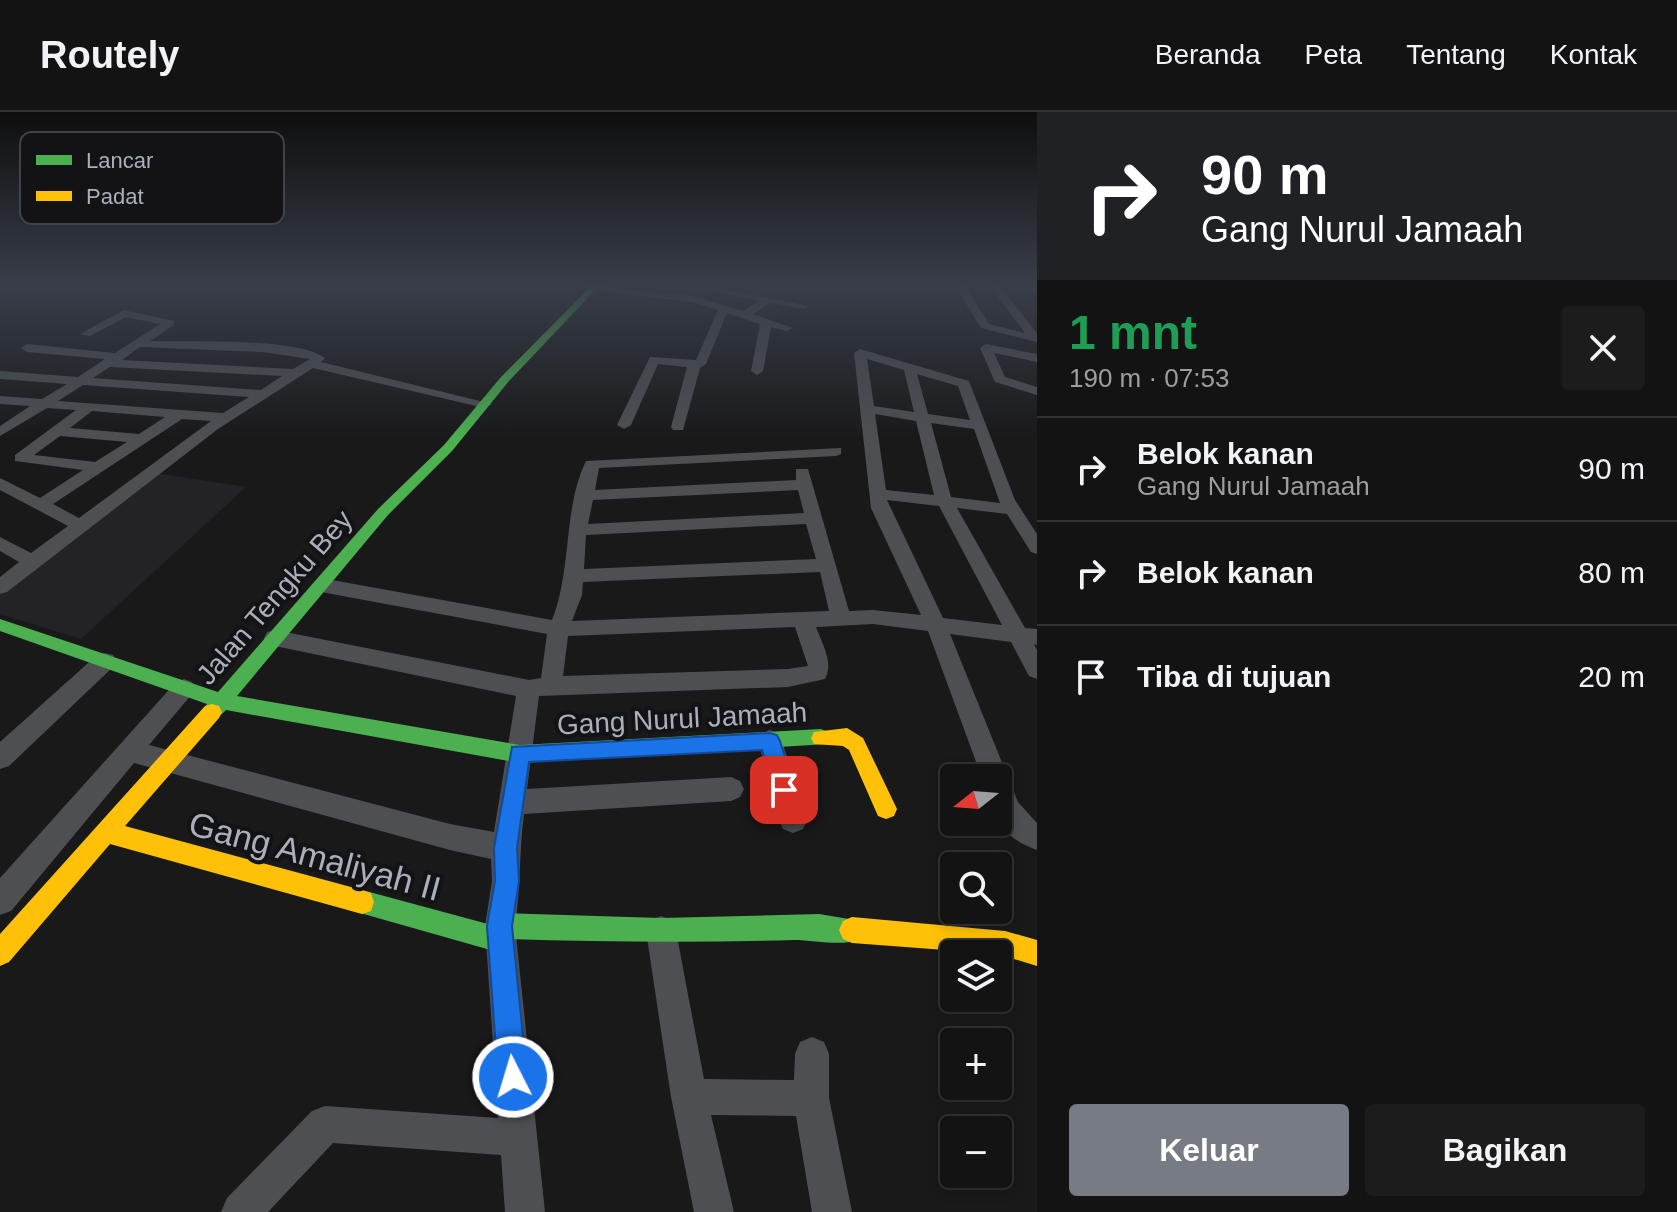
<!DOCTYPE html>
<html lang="id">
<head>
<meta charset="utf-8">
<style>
  body { margin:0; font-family:Arial,sans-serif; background:#1c1c1d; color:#f1f3f6; height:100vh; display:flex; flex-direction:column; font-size:30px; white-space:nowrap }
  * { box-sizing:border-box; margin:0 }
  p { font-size:26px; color:#9d9ea0 }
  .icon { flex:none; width:44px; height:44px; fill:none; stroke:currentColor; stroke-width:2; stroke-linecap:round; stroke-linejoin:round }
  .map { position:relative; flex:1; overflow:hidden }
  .details { display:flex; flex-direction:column; background:#131314; width:640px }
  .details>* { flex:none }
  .top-card { background:#202124; color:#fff; overflow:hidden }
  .needle { width:52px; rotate:253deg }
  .controls { position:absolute; left:940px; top:652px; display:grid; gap:16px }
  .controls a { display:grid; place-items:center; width:72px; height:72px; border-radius:8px; background:#131314; box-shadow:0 4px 12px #0003,0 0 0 2px #323234; font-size:40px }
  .pin { position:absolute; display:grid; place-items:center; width:68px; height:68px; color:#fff; margin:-34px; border-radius:16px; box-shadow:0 4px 12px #0006 }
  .me { position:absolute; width:88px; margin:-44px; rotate:355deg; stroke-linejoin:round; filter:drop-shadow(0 0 6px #0008) }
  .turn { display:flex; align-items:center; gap:28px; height:168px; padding:0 32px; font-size:36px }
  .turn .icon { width:104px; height:104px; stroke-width:2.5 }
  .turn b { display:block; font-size:56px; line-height:68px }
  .round { display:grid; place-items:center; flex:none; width:84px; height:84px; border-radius:8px; background:#1c1c1d }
  .overview { display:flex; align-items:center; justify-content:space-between; height:136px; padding:0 32px }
  h1 { font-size:48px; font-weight:600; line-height:60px; color:#1e9e55 }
  .primary-button { display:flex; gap:16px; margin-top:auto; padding:16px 32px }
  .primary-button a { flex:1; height:92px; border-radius:8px; background:#777b83; color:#fff; font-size:32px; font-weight:600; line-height:92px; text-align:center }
  .primary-button a+a { background:#1c1c1d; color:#f1f3f6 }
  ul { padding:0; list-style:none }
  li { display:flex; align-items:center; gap:24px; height:104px; padding:0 32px; border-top:2px solid #323234 }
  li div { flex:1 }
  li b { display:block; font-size:30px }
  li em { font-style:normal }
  header { display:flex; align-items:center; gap:48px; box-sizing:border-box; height:112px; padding:0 40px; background:#131314; border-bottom:2px solid #323234 }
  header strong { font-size:38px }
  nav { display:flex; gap:44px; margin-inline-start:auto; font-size:28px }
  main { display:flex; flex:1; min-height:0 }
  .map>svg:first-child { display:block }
  .built { fill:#232327 }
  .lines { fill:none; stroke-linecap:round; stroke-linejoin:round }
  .street { fill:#4d4f53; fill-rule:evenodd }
  .fast { fill:#4caf50; fill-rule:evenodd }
  .slow { fill:#ffc107; fill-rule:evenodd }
  .route { fill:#1a73e8; stroke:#114b97; stroke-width:2 }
  .labels { text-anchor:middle; stroke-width:8; stroke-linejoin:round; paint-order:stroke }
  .street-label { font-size:28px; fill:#aab0bb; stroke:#131316 }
  .near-street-label { font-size:34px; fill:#aab0bb; stroke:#131316 }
  .key { fill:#131316; stroke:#404248; stroke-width:2 }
  .key-label { font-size:22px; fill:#aab0bb }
</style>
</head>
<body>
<header>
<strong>Routely</strong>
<nav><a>Beranda</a><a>Peta</a><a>Tentang</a><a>Kontak</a></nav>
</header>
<main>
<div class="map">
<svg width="1037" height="1100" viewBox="0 0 1037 1100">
  <rect width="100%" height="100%" fill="#19191a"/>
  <polygon class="built" points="155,361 246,375 81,527 0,502 0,481"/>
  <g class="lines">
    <g class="street">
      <polygon points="954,172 964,172 989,212 1025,221 988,172 998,172 1037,221 1037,230 981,216"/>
      <polygon points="1025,172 1035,172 1037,183"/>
      <polygon points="592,173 692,184 743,199 759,189 712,179 712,175 810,194 805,197 770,191 753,202 793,216 787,219 771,215 763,259 757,263 751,259 760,212 727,201 706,252 700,256 683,318 673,318 671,315 687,255 658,252 631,313 624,317 617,313 650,245 696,248 718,198 691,190 589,178"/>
      <path d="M 124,198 L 174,209 L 174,213 L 150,229 C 187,230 299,225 325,246 L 321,250 L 492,292 L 485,296 L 313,256 L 218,317 L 7,480 L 0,482 L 0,465 L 19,450 L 0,439 L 0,425 L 31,441 L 68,414 L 0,378 L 0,366 L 40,386 L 83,358 L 15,349 L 15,343 L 76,298 L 47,296 L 0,324 L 0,314 L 30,294 L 0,292 L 0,284 L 42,287 L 67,272 L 0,267 L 0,259 L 78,265 L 105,247 L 27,240 L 21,236 L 27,232 L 115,241 L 160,212 L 126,205 L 90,224 L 80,222 ZM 140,235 L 263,240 L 310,247 L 293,257 L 122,248 ZM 110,255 L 282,264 L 261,278 L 93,266 ZM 83,273 L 249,285 L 223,301 L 58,289 ZM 92,299 L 165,305 L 139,322 L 70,316 ZM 182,307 L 211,309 L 79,406 L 53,392 ZM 60,324 L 127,330 L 95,350 L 34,343 Z"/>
      <polygon points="986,232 1037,242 1037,250 994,241 1005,265 1037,275 1037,283 995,270 980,236"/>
      <path d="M 860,237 L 969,269 L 1015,388 L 1037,422 L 1037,442 L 1031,440 L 1007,402 L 957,396 L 1025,516 L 1037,517 L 1037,533 L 1034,532 L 1037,538 L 1037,567 L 1029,564 L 1011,530 L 950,522 L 1018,690 L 1037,711 L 1037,738 C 995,722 998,706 998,666 L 982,666 L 928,519 L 873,512 L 816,515 C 822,532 834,550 825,567 L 788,575 L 539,584 L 527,677 L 731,665 L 740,669 L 744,677 L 740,685 L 731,689 L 524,702 C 519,739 521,776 515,814 L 545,1100 L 505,1100 L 501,1043 L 333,1031 L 268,1100 L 221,1100 L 227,1086 L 312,999 L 325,994 L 498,1006 L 485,814 L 492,769 L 491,747 L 450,738 L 134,651 L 11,799 L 0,803 L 0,766 L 176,570 L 184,567 L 192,570 L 195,576 L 192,582 L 149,633 L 450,712 L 494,720 L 516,584 L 275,534 L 267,532 L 264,526 L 267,520 L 275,518 L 529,568 L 541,566 L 547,522 L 321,480 L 311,473 L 321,466 L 552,508 C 572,459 563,395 586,349 L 841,336 L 841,342 L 836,344 L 599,356 L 595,378 L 796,368 L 796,357 L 808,357 L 849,499 L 873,498 L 921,503 L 871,396 L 854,241 ZM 867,247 L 904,258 L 914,300 L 874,294 ZM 917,262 L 958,274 L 970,308 L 928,302 ZM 875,302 L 916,309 L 934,383 L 886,378 ZM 931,311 L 974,317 L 1000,391 L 951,385 ZM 798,378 L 804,401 L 588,412 L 593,388 ZM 887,388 L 939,394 L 1002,513 L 943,506 ZM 806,412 L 816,447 L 584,457 L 586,423 ZM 820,460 L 829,499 L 572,509 L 582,483 L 583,470 ZM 795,515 L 808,554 L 788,557 L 563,564 L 568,524 Z"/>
      <polygon points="105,541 113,543 116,549 113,555 9,654 0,657 0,630 97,543"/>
      <polygon points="770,618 779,622 782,629 807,708 803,717 793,721 783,717 779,708 758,629 761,622"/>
      <polygon points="661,804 672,808 676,819 704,967 794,968 795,942 800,930 812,925 824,930 829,942 829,986 852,1100 812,1100 796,1004 711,1003 734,1100 694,1100 671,985 646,819 650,808"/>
    </g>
    <g class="fast">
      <path d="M 593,172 L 601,172 L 509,269 L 452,339 L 388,403 L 237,584 L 520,633 L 821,617 L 828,620 L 831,626 L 828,632 L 520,651 L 226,598 C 219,605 215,609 205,606 L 202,600 L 207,592 L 0,519 L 0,507 L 218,580 L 378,397 L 444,333 L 501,265 Z"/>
      <path d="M 362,778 L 488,812 L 491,805 L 500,801 L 661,806 L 819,802 L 861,809 L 865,818 L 861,827 C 842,835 815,828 794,828 C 698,831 603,830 507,827 L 503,835 L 494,839 L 353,799 L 350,790 L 353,781 Z"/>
    </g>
    <g class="slow">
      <polygon points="212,592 219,594 222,600 219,606 125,714 362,778 371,781 374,790 371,799 362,802 110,732 9,850 0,854 0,822 205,594"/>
      <polygon points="847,616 863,626 897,697 894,704 886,707 878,704 849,638 843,634 814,632 811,626 814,620"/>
      <polygon points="852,805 1005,819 1037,828 1037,854 998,842 852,831 843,827 839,818 843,809"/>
    </g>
  </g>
  <linearGradient id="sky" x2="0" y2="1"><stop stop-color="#0e0e0e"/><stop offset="0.53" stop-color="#383e49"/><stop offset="1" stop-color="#383e49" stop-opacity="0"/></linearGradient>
  <rect width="1037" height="326" fill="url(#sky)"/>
  <polygon class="route" points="770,621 777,623 780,629 795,678 792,685 784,687 777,685 762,638 529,650 517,736 519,769 512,814 527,965 523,976 513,980 502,976 498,965 487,814 495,769 494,736 512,635"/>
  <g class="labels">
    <g class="street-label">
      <text transform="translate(274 485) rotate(-49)" y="10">Jalan Tengku Bey</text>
      <text transform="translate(682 606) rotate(-3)" y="10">Gang Nurul Jamaah</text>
    </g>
    <g class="near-street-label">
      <text transform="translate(315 744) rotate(15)" y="12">Gang Amaliyah II</text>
    </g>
  </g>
  <rect x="20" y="20" width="264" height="92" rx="12" class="key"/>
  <rect x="36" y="43" width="36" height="10" fill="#4caf50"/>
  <rect x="36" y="79" width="36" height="10" fill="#ffc107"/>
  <g class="key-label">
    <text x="86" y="56">Lancar</text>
    <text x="86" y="92">Padat</text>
  </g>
</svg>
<div class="controls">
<a><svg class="needle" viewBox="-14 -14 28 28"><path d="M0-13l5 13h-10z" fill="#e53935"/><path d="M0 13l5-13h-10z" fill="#9d9ea0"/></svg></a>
<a><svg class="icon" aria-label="search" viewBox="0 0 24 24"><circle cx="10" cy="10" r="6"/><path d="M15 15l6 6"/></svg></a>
<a><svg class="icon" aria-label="layers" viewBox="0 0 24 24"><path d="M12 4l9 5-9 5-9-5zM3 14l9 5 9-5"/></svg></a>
<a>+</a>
<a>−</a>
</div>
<div class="pin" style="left:784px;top:678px;background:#d93025"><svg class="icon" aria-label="arrive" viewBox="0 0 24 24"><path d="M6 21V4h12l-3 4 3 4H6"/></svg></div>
<svg class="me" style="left:513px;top:965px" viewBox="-20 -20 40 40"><circle r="17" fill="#1a73e8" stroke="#fff" stroke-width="3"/><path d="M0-11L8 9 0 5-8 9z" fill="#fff"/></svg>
</div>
<section class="details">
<div class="top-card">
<div class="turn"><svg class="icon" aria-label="right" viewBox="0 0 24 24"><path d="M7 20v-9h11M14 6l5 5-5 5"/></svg><div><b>90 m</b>Gang Nurul Jamaah</div></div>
</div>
<div class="overview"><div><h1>1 mnt</h1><p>190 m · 07:53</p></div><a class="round"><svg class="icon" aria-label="close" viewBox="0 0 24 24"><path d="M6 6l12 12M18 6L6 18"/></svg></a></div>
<ul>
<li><svg class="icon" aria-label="right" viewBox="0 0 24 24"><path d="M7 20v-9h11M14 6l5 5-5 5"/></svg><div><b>Belok kanan</b><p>Gang Nurul Jamaah</p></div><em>90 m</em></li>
<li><svg class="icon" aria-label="right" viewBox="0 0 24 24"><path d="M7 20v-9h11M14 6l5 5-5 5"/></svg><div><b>Belok kanan</b></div><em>80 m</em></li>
<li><svg class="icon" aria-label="arrive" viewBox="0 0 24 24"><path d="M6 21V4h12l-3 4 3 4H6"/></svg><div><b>Tiba di tujuan</b></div><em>20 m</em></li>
</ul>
<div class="primary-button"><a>Keluar</a><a>Bagikan</a></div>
</section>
</main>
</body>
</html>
